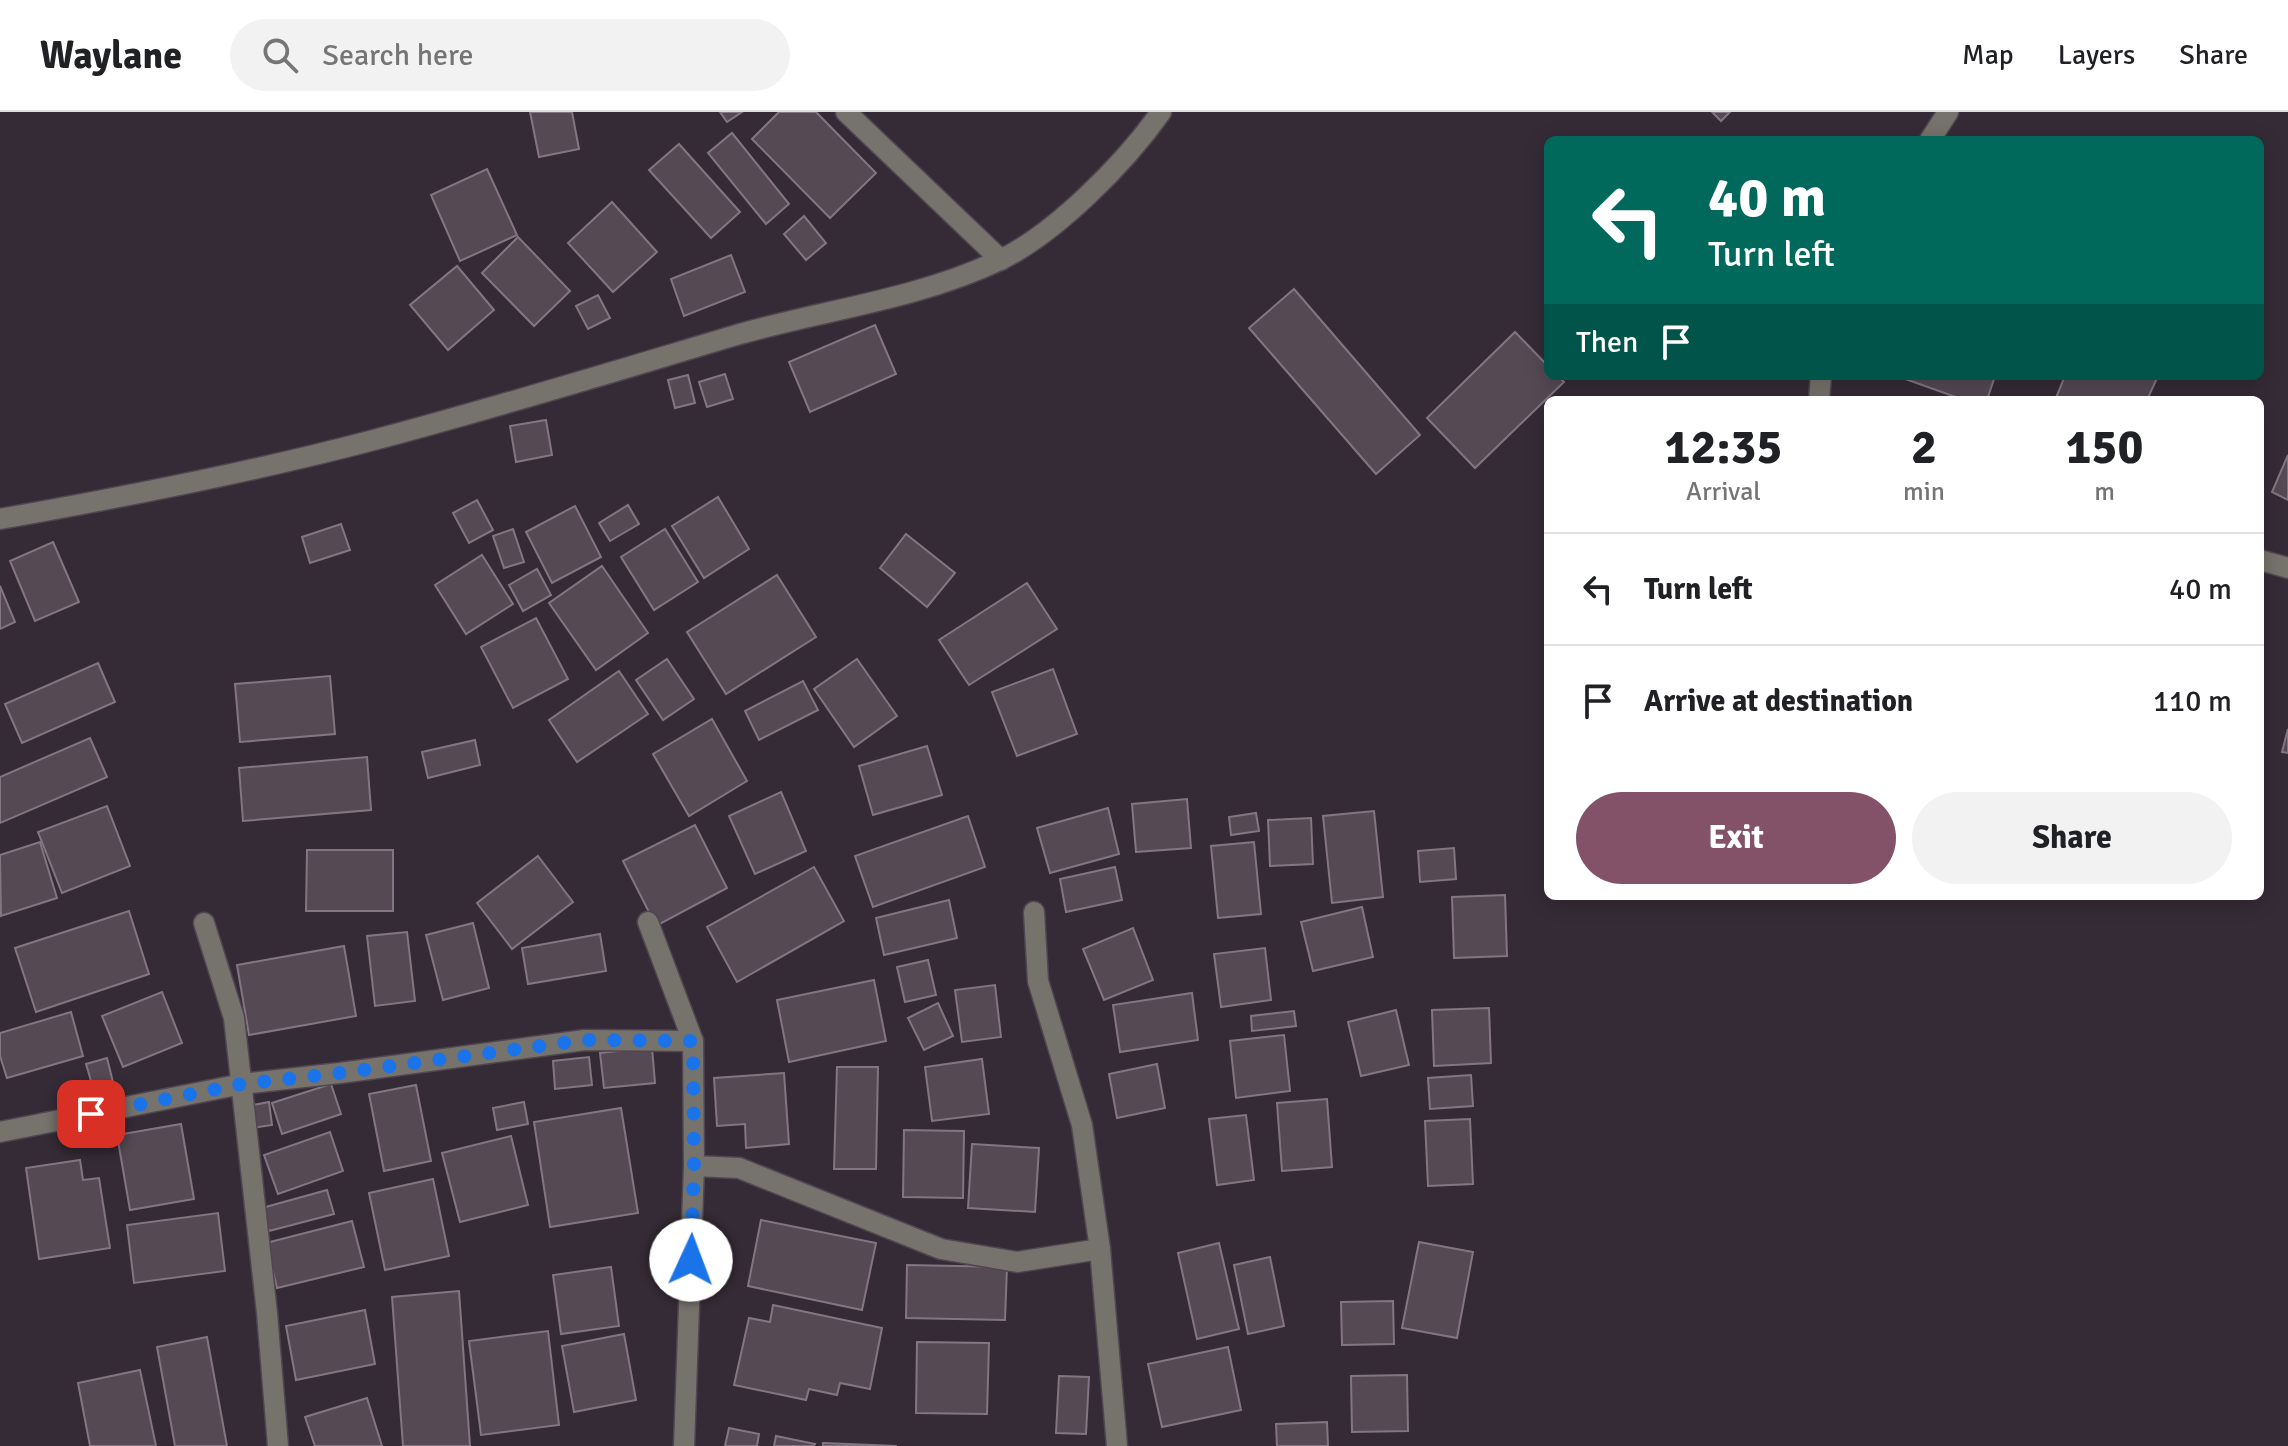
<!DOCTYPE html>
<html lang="en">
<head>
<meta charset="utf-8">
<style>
  body { margin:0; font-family:Signika,sans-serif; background:#f2f2f2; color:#202124; height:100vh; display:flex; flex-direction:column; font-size:30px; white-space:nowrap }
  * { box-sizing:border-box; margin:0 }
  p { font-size:26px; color:#757577 }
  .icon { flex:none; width:44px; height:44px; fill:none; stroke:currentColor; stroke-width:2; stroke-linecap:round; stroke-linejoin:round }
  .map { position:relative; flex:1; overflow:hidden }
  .drawer { position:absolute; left:1544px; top:284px; width:720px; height:504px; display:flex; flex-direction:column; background:#fff; border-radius:12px; box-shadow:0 4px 20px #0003 }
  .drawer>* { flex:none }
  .hud { position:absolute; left:1544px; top:24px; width:720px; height:244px; border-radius:12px; box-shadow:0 4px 20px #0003; background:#00695c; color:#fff; overflow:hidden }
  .pin { position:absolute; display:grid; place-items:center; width:68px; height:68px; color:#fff; margin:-34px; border-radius:16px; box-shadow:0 4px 12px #0006 }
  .me { position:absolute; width:88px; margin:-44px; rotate:2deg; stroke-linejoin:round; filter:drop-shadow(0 0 6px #0008) }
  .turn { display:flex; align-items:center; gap:28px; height:168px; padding:0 32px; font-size:36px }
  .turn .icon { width:104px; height:104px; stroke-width:2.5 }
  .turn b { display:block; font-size:56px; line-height:68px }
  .then { display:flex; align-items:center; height:76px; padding:0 32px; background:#0003; gap:16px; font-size:30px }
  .eta { display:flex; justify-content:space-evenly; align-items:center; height:136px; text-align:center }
  .eta b { font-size:48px; font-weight:800; line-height:56px }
  .button { display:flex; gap:16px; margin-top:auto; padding:16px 32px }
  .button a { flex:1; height:92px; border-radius:48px; background:#845268; color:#fff; font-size:32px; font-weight:800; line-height:92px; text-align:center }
  .button a+a { background:#f2f2f2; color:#202124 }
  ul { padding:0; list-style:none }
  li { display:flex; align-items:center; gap:24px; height:112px; padding:0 32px; border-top:2px solid #e0e0e0 }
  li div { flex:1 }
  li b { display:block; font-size:30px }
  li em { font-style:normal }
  header { display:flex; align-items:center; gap:48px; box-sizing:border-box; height:112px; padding:0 40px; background:#fff; border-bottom:2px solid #e0e0e0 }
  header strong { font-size:38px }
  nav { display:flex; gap:44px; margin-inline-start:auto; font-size:28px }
  .search { width:560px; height:72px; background:#f2f2f2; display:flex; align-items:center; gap:20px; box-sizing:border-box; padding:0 28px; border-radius:44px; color:#757577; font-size:30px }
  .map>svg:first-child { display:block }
  .building { fill:#554954; stroke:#837682; stroke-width:2 }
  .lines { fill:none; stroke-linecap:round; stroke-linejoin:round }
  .minor-casing { stroke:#504651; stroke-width:23 }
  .minor { stroke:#76726c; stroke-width:20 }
  .route { stroke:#1a73e8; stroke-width:14; stroke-dasharray:0 25.2 }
</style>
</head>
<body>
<header>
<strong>Waylane</strong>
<div class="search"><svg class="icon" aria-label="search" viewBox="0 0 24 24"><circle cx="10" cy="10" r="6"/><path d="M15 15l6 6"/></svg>Search here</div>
<nav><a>Map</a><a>Layers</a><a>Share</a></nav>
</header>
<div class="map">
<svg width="2288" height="1334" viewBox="0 0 2288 1334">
  <rect width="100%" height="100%" fill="#352b36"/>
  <g class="building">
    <polygon points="530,0 572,0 579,37 539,45"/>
    <polygon points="720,0 742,0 727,10"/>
    <polygon points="779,0 816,0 876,61 830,106 752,27"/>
    <polygon points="1712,0 1730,0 1721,9"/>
    <polygon points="732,21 789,92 766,112 708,41"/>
    <polygon points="679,32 740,100 711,126 649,58"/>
    <polygon points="487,57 517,123 460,149 431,83"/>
    <polygon points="612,90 657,140 613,180 568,131"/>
    <polygon points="804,104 826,131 806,148 784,122"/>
    <polygon points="518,125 570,179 534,214 482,161"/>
    <polygon points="731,143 745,180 684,204 671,167"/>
    <polygon points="457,154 494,198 448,238 410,193"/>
    <polygon points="1294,177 1420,323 1376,362 1249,216"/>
    <polygon points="598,183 610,206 588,217 576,194"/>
    <polygon points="875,213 896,262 810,300 789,250"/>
    <polygon points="1515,220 1548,254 1548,264 1558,264 1564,270 1475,356 1427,306"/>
    <polygon points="725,262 733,287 707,295 699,270"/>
    <polygon points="688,263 695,291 675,296 668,268"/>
    <polygon points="1897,264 1995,264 1987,288 1964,288"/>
    <polygon points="2065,264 2158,264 2147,288 2055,288"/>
    <polygon points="546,308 552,343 516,350 510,314"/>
    <polygon points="2288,343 2288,388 2272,380"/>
    <polygon points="718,385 749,437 704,466 672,414"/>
    <polygon points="477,388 493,418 469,431 453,401"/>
    <polygon points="628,393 639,412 610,429 599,411"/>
    <polygon points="575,394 601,445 552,471 526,420"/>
    <polygon points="341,412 350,438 310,451 302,425"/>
    <polygon points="513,417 524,450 504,456 493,424"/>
    <polygon points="665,417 698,470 654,498 621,445"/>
    <polygon points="906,422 955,461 927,495 880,456"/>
    <polygon points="53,430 79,490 35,509 10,449"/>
    <polygon points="482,443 513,492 466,522 435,473"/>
    <polygon points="602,454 648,521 596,558 549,491"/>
    <polygon points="537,457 551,483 523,499 509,473"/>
    <polygon points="777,463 816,525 726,582 687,520"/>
    <polygon points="1027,471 1057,517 969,573 939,528"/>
    <polygon points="0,474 15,510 0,517"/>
    <polygon points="536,506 568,567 513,596 481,535"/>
    <polygon points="667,547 694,587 663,608 636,568"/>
    <polygon points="857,547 897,604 854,635 814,577"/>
    <polygon points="98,551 115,590 22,631 5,592"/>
    <polygon points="1053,557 1077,622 1017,644 992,580"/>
    <polygon points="619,559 648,602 577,650 549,608"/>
    <polygon points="330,564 335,622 240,630 235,572"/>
    <polygon points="803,569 818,598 759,628 745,599"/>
    <polygon points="712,607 747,669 689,704 653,642"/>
    <polygon points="2288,617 2288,641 2282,640"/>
    <polygon points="90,626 107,665 0,711 0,665"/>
    <polygon points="475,628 480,653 428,666 422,640"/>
    <polygon points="927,634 942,683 873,703 859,654"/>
    <polygon points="367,645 371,698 243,709 239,656"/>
    <polygon points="781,680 806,739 755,762 729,704"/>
    <polygon points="1187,687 1191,736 1136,740 1132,692"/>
    <polygon points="107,694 130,754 62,781 38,720"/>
    <polygon points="1108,696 1119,742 1050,761 1037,716"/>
    <polygon points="1374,699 1383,785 1332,791 1323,704"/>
    <polygon points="1256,701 1259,719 1231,723 1229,705"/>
    <polygon points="968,704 985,755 873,795 855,744"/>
    <polygon points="1311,706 1313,752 1270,754 1268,708"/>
    <polygon points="695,713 727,776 656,814 623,749"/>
    <polygon points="40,730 57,786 1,804 0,743"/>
    <polygon points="1254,730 1261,802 1218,806 1211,734"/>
    <polygon points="1454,736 1456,767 1420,770 1418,739"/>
    <polygon points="307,738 393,738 393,799 306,799"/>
    <polygon points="538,744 573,790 512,837 477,791"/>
    <polygon points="814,755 844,809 737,870 707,815"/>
    <polygon points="1115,755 1122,788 1066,800 1060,767"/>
    <polygon points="1505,783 1507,844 1454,846 1452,785"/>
    <polygon points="949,788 957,826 884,843 876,806"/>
    <polygon points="1362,795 1373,845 1313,859 1301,810"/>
    <polygon points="129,799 149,862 36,900 15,836"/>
    <polygon points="473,811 489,876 443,888 426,823"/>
    <polygon points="1133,816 1153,868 1104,888 1083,837"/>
    <polygon points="407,820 415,889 375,894 367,824"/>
    <polygon points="600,822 606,859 528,872 522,836"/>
    <polygon points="344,834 356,904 249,923 237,853"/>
    <polygon points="1265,836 1271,888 1221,895 1214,842"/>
    <polygon points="928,848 936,883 905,890 897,855"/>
    <polygon points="874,868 886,929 789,950 777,888"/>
    <polygon points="995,873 1001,925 962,930 955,878"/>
    <polygon points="162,880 182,931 123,955 102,904"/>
    <polygon points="1192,881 1198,928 1120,940 1113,893"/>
    <polygon points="938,891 953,924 924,938 908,906"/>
    <polygon points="1489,896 1491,951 1434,954 1432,898"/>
    <polygon points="1396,898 1409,953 1361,964 1348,910"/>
    <polygon points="1294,899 1296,914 1252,919 1251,904"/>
    <polygon points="71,900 83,944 7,966 0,944 0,921"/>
    <polygon points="1284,923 1290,979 1236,986 1230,929"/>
    <polygon points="652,935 655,971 604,976 600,941"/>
    <polygon points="589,945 592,973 555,977 553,949"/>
    <polygon points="107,946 114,974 94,979 86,952"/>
    <polygon points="982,947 989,1002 932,1009 925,955"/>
    <polygon points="1157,952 1165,996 1117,1006 1109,962"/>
    <polygon points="837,955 878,955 876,1057 834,1057"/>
    <polygon points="784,961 789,1032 746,1036 745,1012 717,1014 714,966"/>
    <polygon points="1471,963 1473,994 1430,997 1428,966"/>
    <polygon points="331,972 341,1002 282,1022 272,991"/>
    <polygon points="416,973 431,1049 384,1059 369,982"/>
    <polygon points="1327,987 1332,1055 1282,1059 1277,991"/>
    <polygon points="269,990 272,1013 252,1016 248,994"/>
    <polygon points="524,990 528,1012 497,1018 493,996"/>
    <polygon points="621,996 638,1101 550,1115 534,1010"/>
    <polygon points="1246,1003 1254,1068 1217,1073 1209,1007"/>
    <polygon points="1470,1007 1473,1072 1428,1074 1425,1009"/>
    <polygon points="181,1012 194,1087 130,1098 117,1023"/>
    <polygon points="904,1018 964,1019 963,1086 903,1085"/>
    <polygon points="330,1020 343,1059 278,1082 264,1043"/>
    <polygon points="511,1024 528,1093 460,1110 442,1041"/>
    <polygon points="972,1032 1039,1036 1035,1100 968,1096"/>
    <polygon points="80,1048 83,1068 99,1066 110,1136 39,1147 26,1056"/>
    <polygon points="433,1067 449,1144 385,1158 369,1081"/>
    <polygon points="327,1078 334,1102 269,1119 262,1096"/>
    <polygon points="218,1101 225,1159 134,1171 127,1113"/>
    <polygon points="761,1108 876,1131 862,1198 748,1174"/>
    <polygon points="352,1109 364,1155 277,1176 266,1131"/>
    <polygon points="1419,1130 1473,1140 1457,1226 1402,1216"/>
    <polygon points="1219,1131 1239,1217 1197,1227 1178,1141"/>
    <polygon points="1270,1145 1284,1214 1248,1222 1234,1153"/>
    <polygon points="907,1153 1007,1155 1005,1208 906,1206"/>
    <polygon points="611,1155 619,1214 561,1222 553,1163"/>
    <polygon points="459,1179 470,1334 403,1334 392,1185"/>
    <polygon points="1393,1189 1394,1232 1342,1233 1341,1190"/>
    <polygon points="773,1193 882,1216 870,1277 840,1271 837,1283 809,1277 806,1288 734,1273 749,1206 770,1210"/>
    <polygon points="365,1198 375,1252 296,1268 286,1214"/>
    <polygon points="548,1219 559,1313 481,1323 469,1229"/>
    <polygon points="624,1222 636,1288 574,1300 562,1234"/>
    <polygon points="207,1225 227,1334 175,1334 157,1235"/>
    <polygon points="917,1230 989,1231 987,1302 916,1301"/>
    <polygon points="1228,1235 1241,1298 1162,1315 1148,1252"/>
    <polygon points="140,1258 156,1334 90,1334 78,1271"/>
    <polygon points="1407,1263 1408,1319 1352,1320 1351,1264"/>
    <polygon points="1059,1264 1089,1265 1086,1322 1056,1321"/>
    <polygon points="367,1286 382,1334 315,1334 305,1305"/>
    <polygon points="1327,1310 1328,1334 1277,1334 1276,1312"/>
    <polygon points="729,1316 759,1322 757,1334 725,1334"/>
    <polygon points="776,1324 815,1332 814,1334 774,1334"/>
    <polygon points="823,1331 897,1334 823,1334"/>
  </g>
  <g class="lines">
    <g class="minor-casing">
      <g id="minor">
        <polyline points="846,0 1001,148"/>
        <polyline points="1930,28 1948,0"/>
        <polyline points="1819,288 1821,264"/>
        <path d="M 0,407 C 124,385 248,361 370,329 C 492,297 612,260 733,224 C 822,198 916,188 1000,148 C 1056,121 1125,51 1161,0"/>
        <polyline points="2260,448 2288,456"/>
        <polyline points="1034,800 1038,869 1082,1013 1100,1137 1117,1334"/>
        <polyline points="648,810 693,929 694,1054 684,1334"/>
        <polyline points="204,811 234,906 267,1201 278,1334"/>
        <polyline points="0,1020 242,972 340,961 585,928 693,929"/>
        <polyline points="694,1054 739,1056 941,1137 1017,1150 1100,1137"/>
      </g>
    </g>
    <use href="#minor" class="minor"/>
  </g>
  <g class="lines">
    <polyline class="route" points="91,1002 242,972 340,961 585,928 693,929 694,1054 691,1148"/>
  </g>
</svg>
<div class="pin" style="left:91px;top:1002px;background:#d93025"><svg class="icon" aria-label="arrive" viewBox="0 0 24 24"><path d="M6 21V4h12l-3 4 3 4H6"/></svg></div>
<svg class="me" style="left:691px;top:1148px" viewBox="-20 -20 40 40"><circle r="19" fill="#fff"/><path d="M0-13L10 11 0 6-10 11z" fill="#1a73e8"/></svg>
<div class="hud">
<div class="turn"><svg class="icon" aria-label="left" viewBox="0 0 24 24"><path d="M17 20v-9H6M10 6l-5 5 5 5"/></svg><div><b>40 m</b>Turn left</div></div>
<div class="then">Then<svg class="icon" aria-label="arrive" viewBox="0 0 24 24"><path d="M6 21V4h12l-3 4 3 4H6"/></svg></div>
</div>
<section class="drawer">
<div class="eta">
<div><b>12:35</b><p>Arrival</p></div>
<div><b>2</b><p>min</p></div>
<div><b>150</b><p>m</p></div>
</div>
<ul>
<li><svg class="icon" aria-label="left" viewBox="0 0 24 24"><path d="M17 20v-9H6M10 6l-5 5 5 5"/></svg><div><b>Turn left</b></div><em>40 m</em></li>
<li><svg class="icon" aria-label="arrive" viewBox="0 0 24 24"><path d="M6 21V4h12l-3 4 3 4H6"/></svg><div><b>Arrive at destination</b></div><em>110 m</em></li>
</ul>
<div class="button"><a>Exit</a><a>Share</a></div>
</section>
</div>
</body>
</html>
